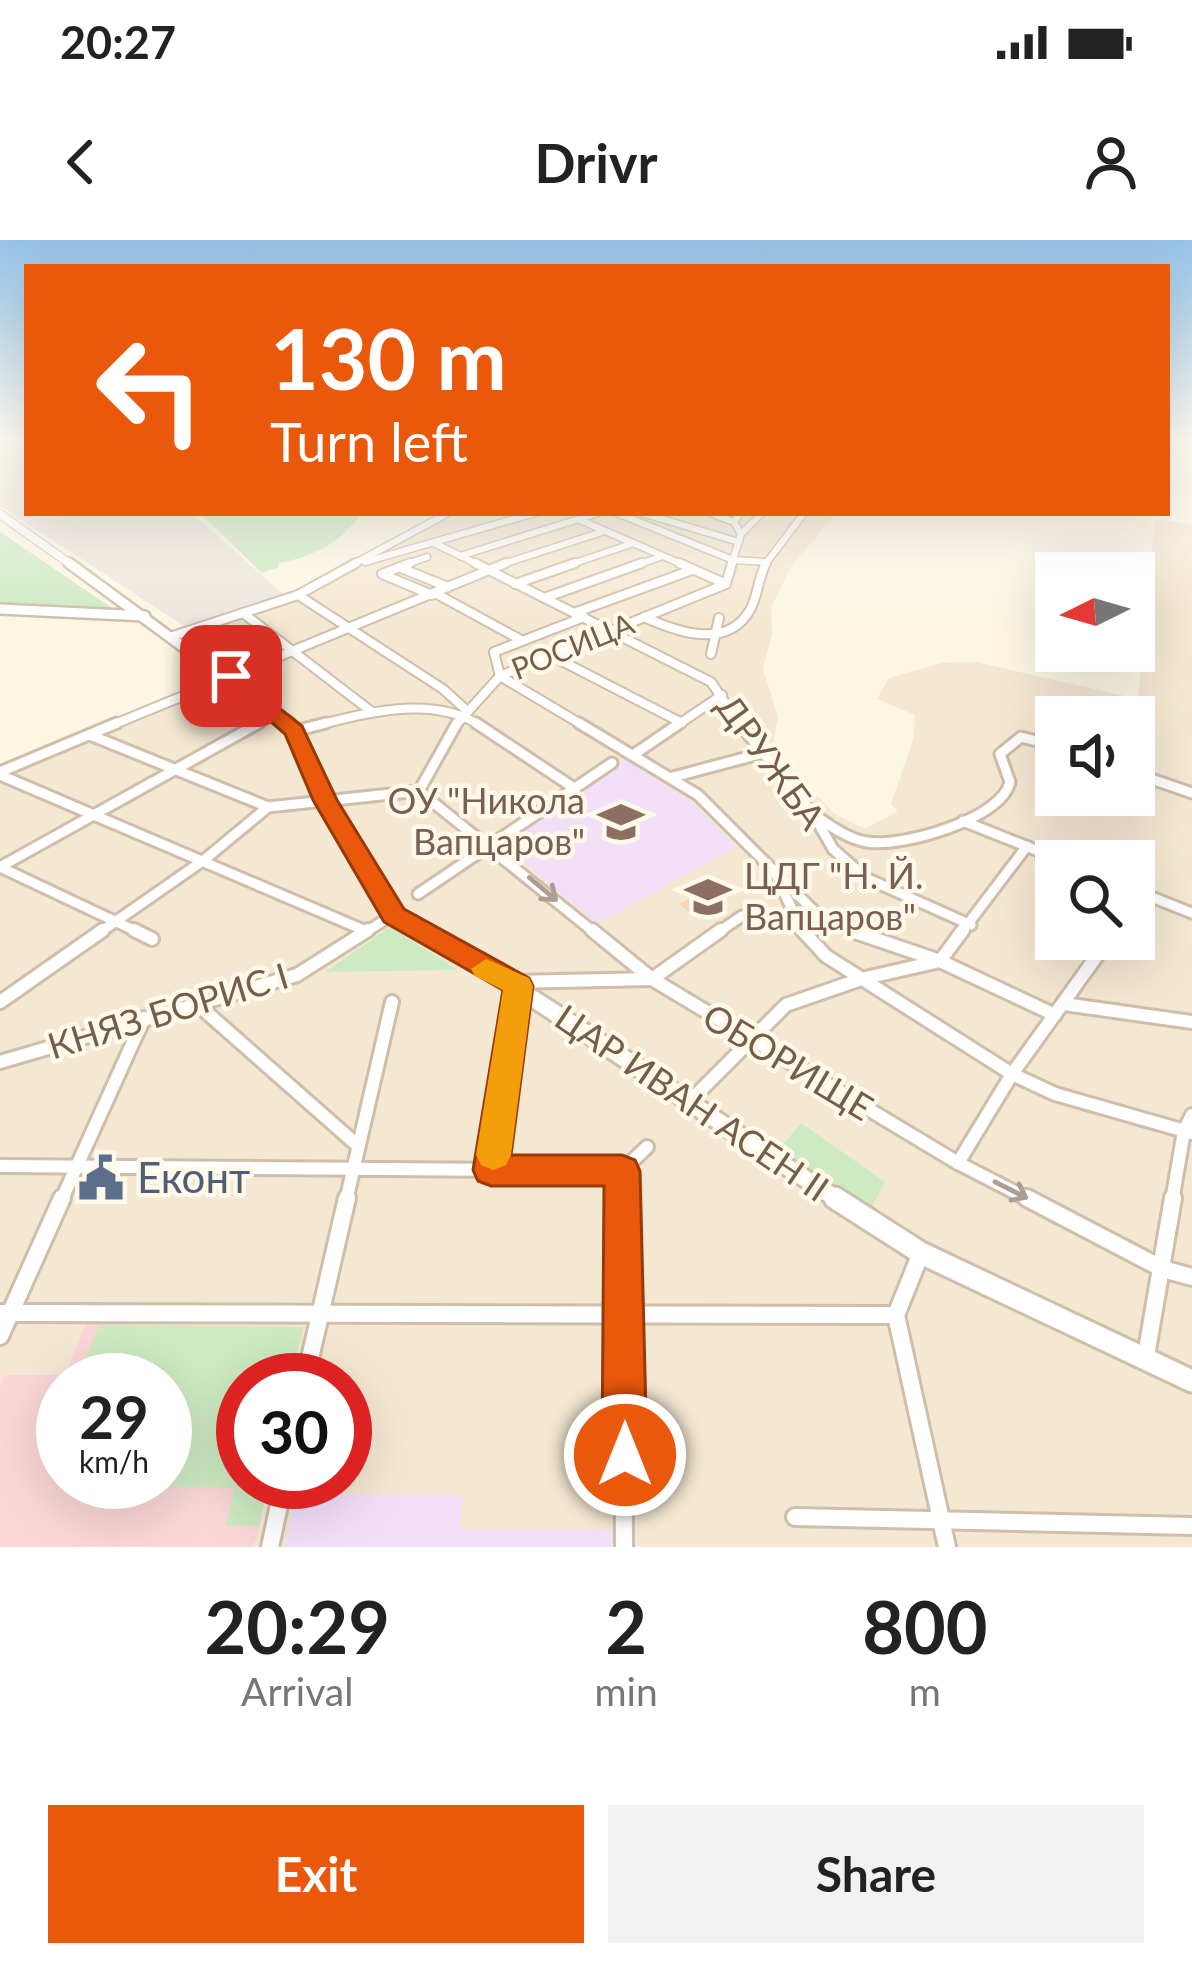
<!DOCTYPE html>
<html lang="en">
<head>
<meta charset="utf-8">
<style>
  body { margin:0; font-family:Lato,sans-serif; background:#f2f2f2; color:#222; height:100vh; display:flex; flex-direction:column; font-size:45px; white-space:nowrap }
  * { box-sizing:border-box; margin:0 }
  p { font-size:39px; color:#767676 }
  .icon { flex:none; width:66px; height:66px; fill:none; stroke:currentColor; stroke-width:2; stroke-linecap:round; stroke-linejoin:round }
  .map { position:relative; height:1307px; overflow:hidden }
  .sheet { display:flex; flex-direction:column; background:#fff; flex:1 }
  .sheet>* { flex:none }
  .guide { position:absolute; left:24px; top:24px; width:1146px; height:252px; border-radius:0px; box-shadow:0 12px 48px #0002; background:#ea580c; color:#fff; overflow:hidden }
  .needle { width:78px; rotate:265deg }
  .fabs { position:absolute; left:1035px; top:312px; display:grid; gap:24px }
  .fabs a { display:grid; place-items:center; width:120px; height:120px; border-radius:0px; background:#fff; box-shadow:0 12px 48px #0002; font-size:60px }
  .speed { position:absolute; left:36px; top:1113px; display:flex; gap:24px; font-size:60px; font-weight:700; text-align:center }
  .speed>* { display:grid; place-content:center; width:156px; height:156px; border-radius:50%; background:#fff; box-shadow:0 12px 48px #0002; line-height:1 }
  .speed small { font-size:30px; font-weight:400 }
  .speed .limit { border:18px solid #d22; background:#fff; color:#111 }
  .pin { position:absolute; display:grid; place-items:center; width:102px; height:102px; color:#fff; margin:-51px; border-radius:24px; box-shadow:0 6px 18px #0006 }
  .me { position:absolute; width:132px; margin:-66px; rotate:0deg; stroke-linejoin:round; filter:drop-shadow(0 0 9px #0008) }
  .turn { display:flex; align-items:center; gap:42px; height:252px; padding:0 48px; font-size:54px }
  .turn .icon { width:156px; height:156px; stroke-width:2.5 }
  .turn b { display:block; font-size:84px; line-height:102px }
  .eta { display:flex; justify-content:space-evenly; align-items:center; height:204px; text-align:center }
  .eta b { font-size:72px; font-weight:700; line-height:84px }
  .primary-button { display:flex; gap:24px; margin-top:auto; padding:24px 48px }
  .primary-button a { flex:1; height:138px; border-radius:0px; background:#ea580c; color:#fff; font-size:48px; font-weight:700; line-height:138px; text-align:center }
  .primary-button a+a { background:#f2f2f2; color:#222 }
  .status { display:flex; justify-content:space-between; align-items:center; height:84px; padding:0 60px; background:#fff; direction:ltr }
  .status svg { height:33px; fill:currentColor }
  header { display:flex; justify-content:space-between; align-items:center; height:156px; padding:0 48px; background:#fff; font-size:54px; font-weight:700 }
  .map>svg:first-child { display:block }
  .residential { fill:#f4e8d2; fill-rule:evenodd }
  .industrial { fill:#ece6de }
  .education { fill:#f2e0f9 }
  .medical { fill:#fad6d6; fill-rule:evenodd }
  .green { fill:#cdeac2 }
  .building { fill:#f2d7bb }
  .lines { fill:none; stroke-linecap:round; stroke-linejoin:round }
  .minor-far4-casing { stroke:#cebeaa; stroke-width:9 }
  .minor-far3-casing { stroke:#cebeaa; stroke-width:12 }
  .minor-far2-casing { stroke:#cebeaa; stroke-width:15 }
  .minor-far1-casing { stroke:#cebeaa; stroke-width:18 }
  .minor-casing { stroke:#cebeaa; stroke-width:22 }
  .tertiary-far4-casing { stroke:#cebeaa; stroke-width:10 }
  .tertiary-far3-casing { stroke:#cebeaa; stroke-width:14 }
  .tertiary-far2-casing { stroke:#cebeaa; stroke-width:18 }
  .tertiary-far1-casing { stroke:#cebeaa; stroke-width:22 }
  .tertiary-casing { stroke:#cebeaa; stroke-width:27 }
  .minor-far4 { stroke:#fff; stroke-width:6 }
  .minor-far3 { stroke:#fff; stroke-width:8 }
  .minor-far2 { stroke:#fff; stroke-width:9 }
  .minor-far1 { stroke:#fff; stroke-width:12 }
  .minor { stroke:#fff; stroke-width:16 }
  .tertiary-far4 { stroke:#fff; stroke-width:8 }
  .tertiary-far3 { stroke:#fff; stroke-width:9 }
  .tertiary-far2 { stroke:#fff; stroke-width:12 }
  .tertiary-far1 { stroke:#fff; stroke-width:16 }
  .tertiary { stroke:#fff; stroke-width:21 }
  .oneway { stroke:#ac9e92 }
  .route { fill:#ea580c; stroke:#983908; stroke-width:3 }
  .slow { fill:#f59e0b }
  .labels { text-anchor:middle; stroke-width:9; stroke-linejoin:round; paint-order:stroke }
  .far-street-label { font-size:30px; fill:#755e49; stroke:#fff9ea }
  .street-label { font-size:36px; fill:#755e49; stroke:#fff9ea }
  .education-label { font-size:36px; fill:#785e54; stroke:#fff9ea; text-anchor:end }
  .near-service-label { font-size:42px; fill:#4e5e75; stroke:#fff9ea; text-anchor:start }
</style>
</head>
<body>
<div class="status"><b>20:27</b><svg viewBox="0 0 49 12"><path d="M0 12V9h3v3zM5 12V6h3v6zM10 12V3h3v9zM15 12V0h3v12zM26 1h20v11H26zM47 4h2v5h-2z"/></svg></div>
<header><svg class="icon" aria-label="back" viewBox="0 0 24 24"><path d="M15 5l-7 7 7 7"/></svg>Drivr<svg class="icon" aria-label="person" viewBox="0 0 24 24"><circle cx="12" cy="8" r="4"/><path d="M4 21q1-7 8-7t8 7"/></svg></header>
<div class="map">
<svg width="1192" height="1307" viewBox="0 0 1192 1307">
  <rect width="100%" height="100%" fill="#fcf6e3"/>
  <path class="residential" d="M 451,273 L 836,273 L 792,325 L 771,367 L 772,393 L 763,429 L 778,477 L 772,509 L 835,574 L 865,589 L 898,571 L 891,564 L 913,500 L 915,475 L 877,459 L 889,438 L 941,423 L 976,422 L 1138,459 L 1155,279 L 1192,284 L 1192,1307 L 0,1307 L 0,528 L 232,432 L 181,396 L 297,357 ZM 1056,477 L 1134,477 L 1134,555 L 1056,555 ZM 1056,621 L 1134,621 L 1134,699 L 1056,699 ZM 63,1140 L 165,1140 L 165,1242 L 63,1242 ZM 243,1140 L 345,1140 L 345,1242 L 243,1242 Z"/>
  <polygon class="industrial" points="0,201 27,201 27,273 192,273 283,354 184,386 0,266"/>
  <g class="education">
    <polygon points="625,519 691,561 736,607 597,684 498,602"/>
    <polygon points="295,1254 463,1255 460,1290 612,1290 612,1307 285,1307"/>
  </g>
  <path class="medical" d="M 86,1084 L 303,1087 L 291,1140 L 243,1140 L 243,1242 L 269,1242 L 254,1307 L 0,1307 L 0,1147 L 5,1135 L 65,1135 ZM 63,1140 L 165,1140 L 165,1242 L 63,1242 Z"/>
  <g class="green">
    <path d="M 200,273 L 362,273 C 342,302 313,317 279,323 L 279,327 L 262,333 Z"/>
    <polygon points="0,292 124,376 0,368"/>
    <polygon points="390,687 458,730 325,732"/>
    <polygon points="801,883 885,942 866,978 772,918"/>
    <polygon points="99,1085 303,1087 291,1140 243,1140 243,1242 269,1242 259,1286 226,1286 234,1248 94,1247 95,1242 165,1242 165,1140 77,1140"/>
  </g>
  <polygon class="building" points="723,641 736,650 691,674 679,664"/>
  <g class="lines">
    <g class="minor-far4-casing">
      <g id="minor-far4">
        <polyline points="617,273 733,320 767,322"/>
        <polyline points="642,273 739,302"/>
        <polyline points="710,273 734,282"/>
        <polyline points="580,280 686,326"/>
        <polyline points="741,294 762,273"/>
        <polyline points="434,303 481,326"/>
        <polyline points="460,316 598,273"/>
        <polyline points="365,322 535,273"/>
        <polyline points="350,326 448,273"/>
        <polyline points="402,326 427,317"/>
        <polyline points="497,326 605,291"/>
        <polyline points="566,326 631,304"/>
        <polyline points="634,326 660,317"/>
        <polyline points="731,326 741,294 734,282 740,273"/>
        <polyline points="764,326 804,273"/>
      </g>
    </g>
    <g class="minor-far3-casing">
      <g id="minor-far3">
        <polyline points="410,323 382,334 432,355"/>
        <polyline points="475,323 711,442 741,486"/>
        <polyline points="679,323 726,344"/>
        <polyline points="401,328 448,347"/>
        <polyline points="515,344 575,323"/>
        <polyline points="435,353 521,400"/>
        <polyline points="298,355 443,449 466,470"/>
        <polyline points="544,358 642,323"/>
        <polyline points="243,373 372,472"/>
        <polyline points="574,373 692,330"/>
        <path d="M 644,377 C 677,392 727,410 750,370 C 758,356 758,338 766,323"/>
        <polyline points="173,396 298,355 356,323"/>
        <polyline points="711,414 719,378"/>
        <polyline points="550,415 682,483"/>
        <polyline points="110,486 506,323"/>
        <polyline points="253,486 270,477"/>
        <path d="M 314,486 C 367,473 432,454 481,486"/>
        <polyline points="455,486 500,436 726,344 732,323"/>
        <polyline points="584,486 500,436 494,412 584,377"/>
        <polyline points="676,486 722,455"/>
      </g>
    </g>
    <g class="minor-far2-casing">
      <g id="minor-far2">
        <polyline points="476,483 574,548"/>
        <polyline points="579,483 698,555 818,675 855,693"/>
        <polyline points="739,483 813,574 833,609 866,638 971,685"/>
        <polyline points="295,491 326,483"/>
        <polyline points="90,495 268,567"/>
        <polyline points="636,513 680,483"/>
        <polyline points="0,532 117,483"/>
        <polyline points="1134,533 1192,553"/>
        <polyline points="0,535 366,691"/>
        <polyline points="673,537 763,513"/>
        <polyline points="419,551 595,693"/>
        <polyline points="419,551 457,483"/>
        <path d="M 816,576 C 832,587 848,599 867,602 C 901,608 1002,579 1010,542 L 1000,514 L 1021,497 L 1056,506"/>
        <polyline points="963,581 1063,621"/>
        <polyline points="0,627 259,483"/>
        <polyline points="0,627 140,693"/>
        <polyline points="776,635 803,693"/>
        <polyline points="1134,650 1192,673"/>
        <polyline points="418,654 612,523"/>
        <polyline points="99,693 204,620 268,567 419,551"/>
        <polyline points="364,693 393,675"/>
        <polyline points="717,693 742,676"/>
        <polyline points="961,693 1027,606"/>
      </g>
    </g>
    <g class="minor-far1-casing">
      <g id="minor-far1">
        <polyline points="134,690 152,699"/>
        <polyline points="592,690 652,739 958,923 1032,961"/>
        <polyline points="802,690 826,716 1012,834 1055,854 1192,893"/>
        <polyline points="849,690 940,721 1055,775"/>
        <polyline points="512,742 652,739 721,690"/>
        <polyline points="0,762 103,690"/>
        <polyline points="197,764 357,905"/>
        <polyline points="1064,764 1192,782"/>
        <polyline points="0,822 297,735 368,690"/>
        <polyline points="687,864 786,765 861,739 940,721 963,690"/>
        <polyline points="958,923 1012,834 1109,699"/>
        <polyline points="0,926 622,931 647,907"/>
        <polyline points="491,930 518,746"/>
        <polyline points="622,931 622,961"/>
        <polyline points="61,961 144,778"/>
        <polyline points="346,961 392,762"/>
        <polyline points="1172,961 1184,891 1192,875"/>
      </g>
    </g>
    <g class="minor-casing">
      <g id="minor">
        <polyline points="622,958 624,1307"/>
        <polyline points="1027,958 1163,1029 1192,1037"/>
        <polyline points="921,1013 896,1075 947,1307"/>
        <polyline points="0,1073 896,1075"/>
        <polyline points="0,1096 62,958"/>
        <polyline points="1146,1116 1173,958"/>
        <polyline points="305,1140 347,958"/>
        <polyline points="795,1277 1192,1286"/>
        <polyline points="270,1307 284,1242"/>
      </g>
    </g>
    <g class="tertiary-far4-casing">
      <polyline id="tertiary-far4" points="0,274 73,326"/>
    </g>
    <g class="tertiary-far3-casing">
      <g id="tertiary-far3">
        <polyline points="69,323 291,486"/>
        <polyline points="0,369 145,376"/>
      </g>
    </g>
    <g class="tertiary-far2-casing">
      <polyline id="tertiary-far2" points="288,483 325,560 393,675 425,693"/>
    </g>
    <g class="tertiary-far1-casing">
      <path id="tertiary-far1" d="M 420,690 C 565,773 699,872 840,961"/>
    </g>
    <g class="tertiary-casing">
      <polyline id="tertiary" points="835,958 921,1013 1192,1141"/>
    </g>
    <use href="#minor-far4" class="minor-far4"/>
    <use href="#minor-far3" class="minor-far3"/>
    <use href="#minor-far2" class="minor-far2"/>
    <use href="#minor-far1" class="minor-far1"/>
    <use href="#minor" class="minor"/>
    <use href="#tertiary-far4" class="tertiary-far4"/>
    <use href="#tertiary-far3" class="tertiary-far3"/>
    <use href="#tertiary-far2" class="tertiary-far2"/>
    <use href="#tertiary-far1" class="tertiary-far1"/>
    <use href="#tertiary" class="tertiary"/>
  </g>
  <defs><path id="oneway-shaft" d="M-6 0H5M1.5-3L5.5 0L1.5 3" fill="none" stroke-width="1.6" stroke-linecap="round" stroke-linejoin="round" transform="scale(3)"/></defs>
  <g class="oneway">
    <use href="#oneway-shaft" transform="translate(543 649) rotate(40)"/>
    <use href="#oneway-shaft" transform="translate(1011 950) rotate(27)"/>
  </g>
  <linearGradient id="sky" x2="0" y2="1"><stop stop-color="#95c3e7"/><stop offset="0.52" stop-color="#fefbf2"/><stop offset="1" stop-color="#fefbf2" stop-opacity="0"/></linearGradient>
  <rect width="1192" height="384" fill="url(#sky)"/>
  <polygon class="route" points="231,430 302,486 337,560 404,669 529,738 533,746 511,915 622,915 635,920 640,931 647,1215 640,1231 625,1237 609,1231 602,1215 604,946 491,946 478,941 473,930 503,750 384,682 313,560 285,494 224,441 221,436"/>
  <polygon class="slow" points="486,719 529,738 533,746 511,915 506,925 493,930 481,925 476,915 503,750 475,736 471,729"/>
  <defs>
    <g id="school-bare" transform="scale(3.6)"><path d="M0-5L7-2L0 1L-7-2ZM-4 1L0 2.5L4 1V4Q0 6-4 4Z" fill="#8d6e63" stroke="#fff9ea" stroke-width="2.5" paint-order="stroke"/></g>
    <g id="civic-bare" transform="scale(3.6)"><path d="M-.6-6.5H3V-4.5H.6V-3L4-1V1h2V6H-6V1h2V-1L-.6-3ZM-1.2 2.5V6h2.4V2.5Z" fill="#5c6f8a" stroke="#fff9ea" stroke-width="2.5" paint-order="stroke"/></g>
  </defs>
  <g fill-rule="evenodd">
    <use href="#school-bare" x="621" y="582"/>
    <use href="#school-bare" x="708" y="657"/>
    <use href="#civic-bare" x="101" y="938"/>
  </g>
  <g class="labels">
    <g class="far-street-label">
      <text transform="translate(573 407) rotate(-22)" y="10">РОСИЦА</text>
    </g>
    <g class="street-label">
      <text transform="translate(771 522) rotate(54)" y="13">ДРУЖБА</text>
      <text transform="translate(168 771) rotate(-17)" y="13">КНЯЗ БОРИС I</text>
      <text transform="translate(788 822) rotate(31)" y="13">ОБОРИЩЕ</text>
      <text transform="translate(692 863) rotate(34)" y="13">ЦАР ИВАН АСЕН II</text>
    </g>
    <g class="education-label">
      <text x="585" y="574">ОУ "Никола<tspan x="585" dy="41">Вапцаров"</tspan></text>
      <text x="744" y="649" text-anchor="start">ЦДГ "Н. Й.<tspan x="744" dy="41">Вапцаров"</tspan></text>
    </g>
    <g class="near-service-label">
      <text x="137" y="953">Еконт</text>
    </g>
  </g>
</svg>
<div class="fabs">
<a><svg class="needle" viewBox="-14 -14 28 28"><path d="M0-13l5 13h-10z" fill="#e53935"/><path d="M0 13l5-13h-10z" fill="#767676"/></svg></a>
<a><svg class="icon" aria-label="sound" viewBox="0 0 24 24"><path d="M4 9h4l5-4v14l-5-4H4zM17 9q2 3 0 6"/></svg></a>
<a><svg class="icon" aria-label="search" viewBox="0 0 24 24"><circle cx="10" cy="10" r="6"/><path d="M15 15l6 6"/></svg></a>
</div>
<div class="speed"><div>29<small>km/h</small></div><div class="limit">30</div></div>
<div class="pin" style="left:231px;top:436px;background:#d93025"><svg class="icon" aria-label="arrive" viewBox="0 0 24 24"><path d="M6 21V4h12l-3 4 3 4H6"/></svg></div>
<svg class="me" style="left:625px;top:1215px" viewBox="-20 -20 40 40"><circle r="17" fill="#ea580c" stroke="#fff" stroke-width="3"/><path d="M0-11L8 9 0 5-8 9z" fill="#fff"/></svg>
<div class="guide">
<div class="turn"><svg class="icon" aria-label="left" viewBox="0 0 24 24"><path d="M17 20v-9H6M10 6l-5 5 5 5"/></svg><div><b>130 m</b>Turn left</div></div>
</div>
</div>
<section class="sheet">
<div class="eta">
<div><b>20:29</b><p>Arrival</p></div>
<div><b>2</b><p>min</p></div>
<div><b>800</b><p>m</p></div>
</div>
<div class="primary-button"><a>Exit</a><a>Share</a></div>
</section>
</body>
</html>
